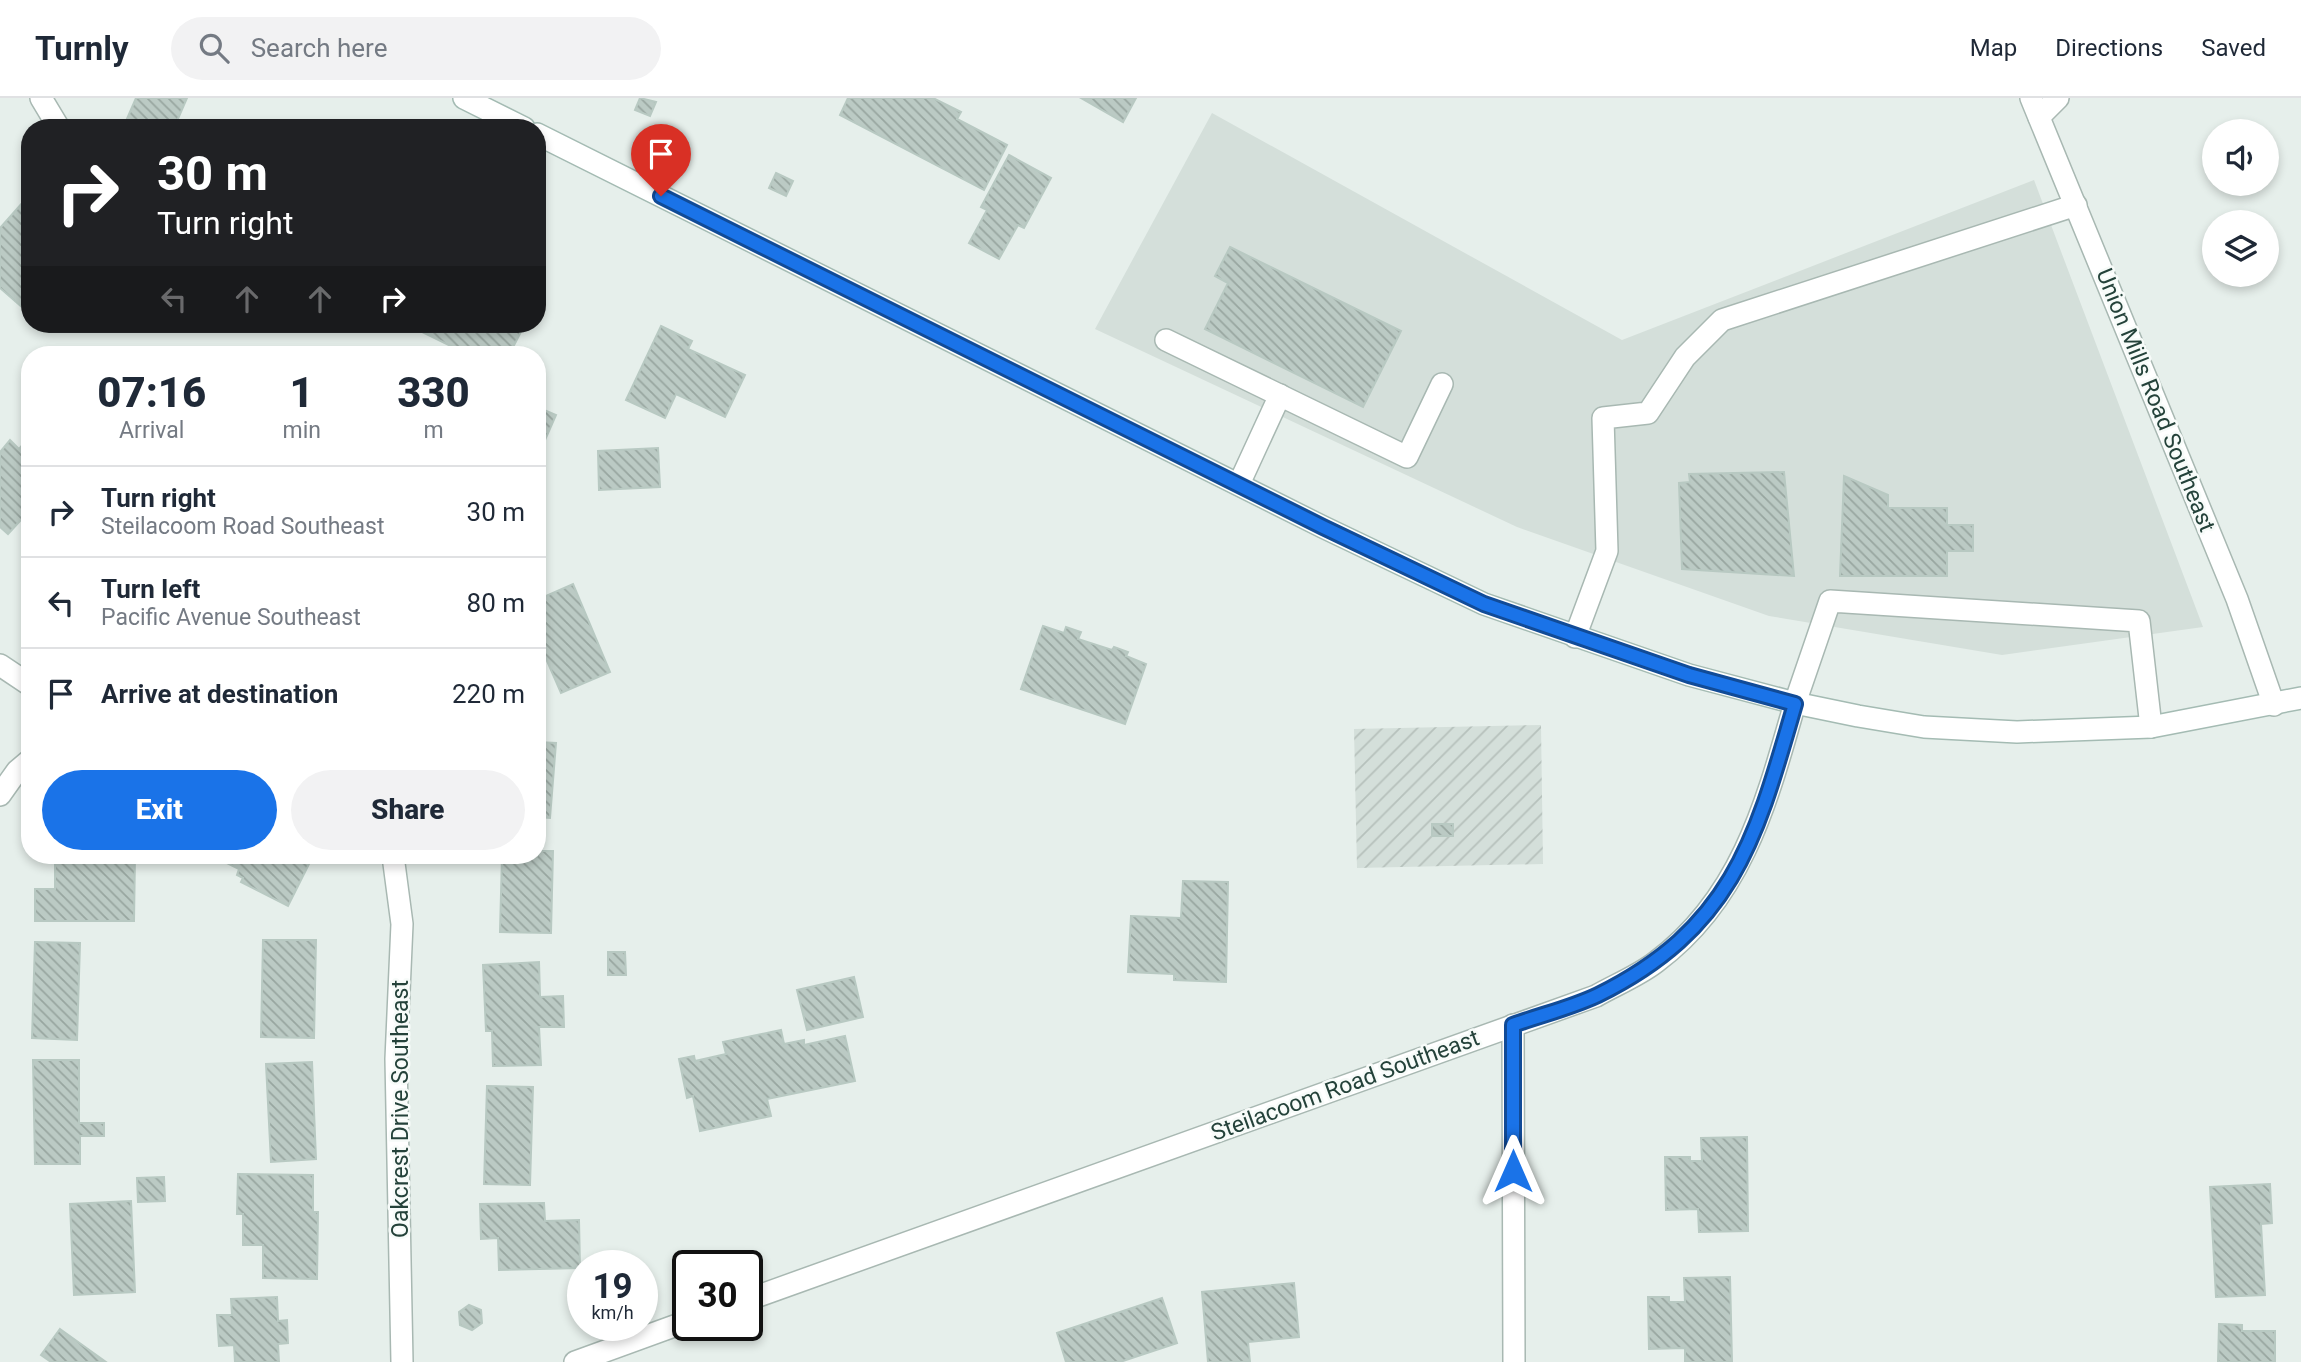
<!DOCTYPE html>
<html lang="en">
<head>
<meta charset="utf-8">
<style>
  body { margin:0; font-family:Roboto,sans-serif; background:#f2f2f3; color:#1f2937; height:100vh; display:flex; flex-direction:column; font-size:26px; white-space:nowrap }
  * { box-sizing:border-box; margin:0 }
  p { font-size:23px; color:#747a83 }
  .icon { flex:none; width:38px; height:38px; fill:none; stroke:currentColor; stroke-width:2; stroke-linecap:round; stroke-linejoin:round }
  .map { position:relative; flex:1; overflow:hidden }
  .sheet { position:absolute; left:21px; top:248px; width:525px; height:518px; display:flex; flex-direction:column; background:#fff; border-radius:28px; box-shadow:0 4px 10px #0003 }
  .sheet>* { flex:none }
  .banner { position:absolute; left:21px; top:21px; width:525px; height:214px; border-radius:28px; box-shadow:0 4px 10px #0003; background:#202124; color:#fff; overflow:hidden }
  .fabs { position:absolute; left:2202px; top:21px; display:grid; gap:14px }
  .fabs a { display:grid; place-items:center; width:77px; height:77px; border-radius:50%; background:#fff; box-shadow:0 4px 10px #0003; font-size:35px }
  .speed { position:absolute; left:567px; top:1152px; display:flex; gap:14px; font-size:35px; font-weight:700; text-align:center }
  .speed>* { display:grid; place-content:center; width:91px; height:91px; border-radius:50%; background:#fff; box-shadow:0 4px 10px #0003; line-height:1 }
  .speed small { font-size:18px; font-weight:400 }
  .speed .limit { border:4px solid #111; border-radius:10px; background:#fff; color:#111 }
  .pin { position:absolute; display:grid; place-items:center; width:60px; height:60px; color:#fff; margin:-72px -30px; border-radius:50% 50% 50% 0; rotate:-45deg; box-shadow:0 0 7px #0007 }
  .pin .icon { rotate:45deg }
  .me { position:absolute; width:77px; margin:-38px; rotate:0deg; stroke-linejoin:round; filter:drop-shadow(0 0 5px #0008) }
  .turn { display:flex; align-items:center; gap:24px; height:147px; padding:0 21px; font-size:32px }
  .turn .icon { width:91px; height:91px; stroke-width:2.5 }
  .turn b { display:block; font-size:49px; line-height:60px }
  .lanes { display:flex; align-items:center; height:66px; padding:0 21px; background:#0003; justify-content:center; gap:35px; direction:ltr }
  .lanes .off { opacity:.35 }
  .eta { display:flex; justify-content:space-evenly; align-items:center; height:119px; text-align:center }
  .eta b { font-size:42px; font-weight:800; line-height:49px }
  .primary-button { display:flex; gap:14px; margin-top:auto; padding:14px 21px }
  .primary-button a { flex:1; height:80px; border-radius:42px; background:#1a73e8; color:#fff; font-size:28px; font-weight:800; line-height:80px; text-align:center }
  .primary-button a+a { background:#f2f2f3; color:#1f2937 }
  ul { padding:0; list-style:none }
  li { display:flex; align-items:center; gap:21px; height:91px; padding:0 21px; border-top:2px solid #e0e1e3 }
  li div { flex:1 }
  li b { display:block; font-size:26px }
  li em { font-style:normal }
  header { display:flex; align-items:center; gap:42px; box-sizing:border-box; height:98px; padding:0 35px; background:#fff; border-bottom:2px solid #e0e1e3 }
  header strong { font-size:33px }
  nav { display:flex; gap:38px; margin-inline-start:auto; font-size:24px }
  .search { width:490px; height:63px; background:#f2f2f3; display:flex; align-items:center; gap:18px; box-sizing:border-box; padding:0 24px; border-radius:38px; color:#747a83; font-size:26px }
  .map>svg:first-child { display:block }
  .built { fill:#d4dfda }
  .industrial { fill:url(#industrial-furrows) }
  .building { fill:url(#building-back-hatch); stroke:#b8c9c2; stroke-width:2 }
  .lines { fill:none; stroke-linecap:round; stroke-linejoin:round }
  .service-casing { stroke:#a8b8b2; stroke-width:24 }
  .minor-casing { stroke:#a8b8b2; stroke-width:24 }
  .tertiary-casing { stroke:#a8b8b2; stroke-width:24 }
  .secondary-casing { stroke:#a4bbb3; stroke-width:24 }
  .service { stroke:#fff; stroke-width:21 }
  .minor { stroke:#fff; stroke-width:21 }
  .tertiary { stroke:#fff; stroke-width:21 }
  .secondary { stroke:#fff; stroke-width:21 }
  .route-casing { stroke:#114b97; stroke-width:18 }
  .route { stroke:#1a73e8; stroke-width:12 }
  .labels { text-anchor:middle; stroke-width:5; stroke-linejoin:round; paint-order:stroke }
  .street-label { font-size:23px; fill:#24423a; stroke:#f7fbf9 }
</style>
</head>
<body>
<header>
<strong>Turnly</strong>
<div class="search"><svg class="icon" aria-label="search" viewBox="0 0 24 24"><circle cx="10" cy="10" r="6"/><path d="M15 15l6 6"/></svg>Search here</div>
<nav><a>Map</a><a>Directions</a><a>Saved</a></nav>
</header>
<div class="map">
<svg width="2301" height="1264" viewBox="0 0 2301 1264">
  <defs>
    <pattern id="industrial-furrows" width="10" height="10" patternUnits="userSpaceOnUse" patternTransform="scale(1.75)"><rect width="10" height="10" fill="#d4dfda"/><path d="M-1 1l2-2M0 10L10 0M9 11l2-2" fill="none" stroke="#b6c1bc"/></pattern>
    <pattern id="building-back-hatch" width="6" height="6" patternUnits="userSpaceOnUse" patternTransform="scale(1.75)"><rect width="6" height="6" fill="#bbcac4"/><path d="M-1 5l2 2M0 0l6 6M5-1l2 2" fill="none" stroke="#98a6a0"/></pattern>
  </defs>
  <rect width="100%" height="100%" fill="#e6efeb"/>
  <polygon class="built" points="1212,15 1622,242 2034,82 2203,529 2002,557 1769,518 1517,429 1095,231"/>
  <polygon class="industrial" points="1541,627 1543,766 1357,770 1354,631"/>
  <g class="building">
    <polygon points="136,0 187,0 174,30 123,30"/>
    <polygon points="640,0 656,4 650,18 635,12"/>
    <polygon points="848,0 933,0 961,14 957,21 1007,47 984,92 840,17"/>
    <polygon points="1081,0 1136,0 1123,24"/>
    <polygon points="1009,57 1051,80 1024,130 1018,127 999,161 969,145 987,112 981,109"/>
    <polygon points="776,75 793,83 786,98 769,90"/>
    <polygon points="24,103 30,108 30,205 24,211 0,190 0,130"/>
    <polygon points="1230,149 1401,233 1363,309 1205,231 1228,185 1215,178"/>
    <polygon points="406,226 525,226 509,257 469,257"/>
    <polygon points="661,228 692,243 688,251 745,277 725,319 676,296 665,320 626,302"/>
    <polygon points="537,309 556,317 538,358 537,358"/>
    <polygon points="10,342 19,351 25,344 30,349 30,412 8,436 0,429 0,354"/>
    <polygon points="658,350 660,389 599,392 598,353"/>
    <polygon points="1784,374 1794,478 1682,471 1679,385 1690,384 1689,376"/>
    <polygon points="1844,378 1888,397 1888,410 1947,410 1947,427 1973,427 1973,453 1947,453 1947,478 1840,478"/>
    <polygon points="573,486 610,574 561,595 537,540 537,502"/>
    <polygon points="1043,528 1064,535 1066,529 1081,534 1078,541 1112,552 1114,549 1128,554 1126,558 1146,566 1125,626 1021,591"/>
    <polygon points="537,644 556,645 550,720 537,719"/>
    <rect x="1432" y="726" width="21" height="12"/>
    <polygon points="537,753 553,753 551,835 500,834 502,758 537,758"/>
    <polygon points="55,758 135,758 134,823 35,823 35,791 55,791"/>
    <polygon points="213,758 313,758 288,808 241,784 243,780 237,777 239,771"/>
    <polygon points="1183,783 1228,784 1226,884 1174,882 1174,876 1128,874 1131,818 1181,820"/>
    <polygon points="263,842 316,842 314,940 261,939"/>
    <polygon points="35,844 80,845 77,942 32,940"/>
    <polygon points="608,854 625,854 626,877 608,877"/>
    <polygon points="539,864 540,899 563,898 564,929 539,929 541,967 493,968 492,933 486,933 483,867"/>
    <polygon points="854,879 863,919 807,932 797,892"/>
    <polygon points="781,932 784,946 804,942 804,947 845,938 855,983 767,1001 771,1018 700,1033 693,998 687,1000 679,961 694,958 695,963 726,956 723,944"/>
    <polygon points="33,962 79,962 79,1025 104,1025 104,1038 80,1038 80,1066 35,1066"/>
    <polygon points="312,964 316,1061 271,1064 266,966"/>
    <polygon points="487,988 533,989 530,1087 484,1086"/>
    <polygon points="1747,1039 1748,1133 1699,1134 1698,1111 1666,1112 1665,1059 1690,1059 1690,1063 1702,1063 1701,1040"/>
    <polygon points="238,1076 313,1077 313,1114 318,1114 317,1181 263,1180 263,1147 243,1147 243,1116 237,1116"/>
    <polygon points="164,1079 165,1103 138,1104 137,1080"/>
    <polygon points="2270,1086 2272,1125 2261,1126 2265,1197 2216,1199 2210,1089"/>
    <polygon points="131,1103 135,1194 74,1197 70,1106"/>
    <polygon points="544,1105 545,1123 579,1122 580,1170 499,1172 498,1140 481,1141 480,1106"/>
    <polygon points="1730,1179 1732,1264 1685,1264 1685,1250 1649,1251 1648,1199 1669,1199 1669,1204 1685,1204 1684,1180"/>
    <polygon points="1294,1185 1299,1239 1248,1244 1250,1264 1208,1264 1202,1194"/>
    <polygon points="277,1199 278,1223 287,1222 288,1245 278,1246 279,1264 235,1264 234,1247 219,1248 217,1217 232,1217 231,1201"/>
    <polygon points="1162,1200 1177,1245 1120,1264 1066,1264 1057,1235"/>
    <polygon points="469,1207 481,1212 482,1225 472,1232 460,1227 459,1214"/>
    <polygon points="2219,1226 2242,1227 2242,1233 2275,1233 2275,1264 2218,1264"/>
    <polygon points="60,1231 106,1264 51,1264 41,1257"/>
  </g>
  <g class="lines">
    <g class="service-casing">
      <g id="service">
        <polyline points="41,0 59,30"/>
        <polyline points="2039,19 2058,0"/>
        <polyline points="1166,242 1407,359 1442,286"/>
        <polyline points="1239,386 1280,297"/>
        <polyline points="1575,539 1607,453 1603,320 1648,315 1685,259 1722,222 2076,107"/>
        <polyline points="1795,605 1830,503 2139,523 2151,629"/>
      </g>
    </g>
    <g class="minor-casing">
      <g id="minor">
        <polyline points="0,567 30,587"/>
        <polyline points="0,697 17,673 30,662"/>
        <polyline points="393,758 402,826 396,961 402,1264"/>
        <polyline points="1513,927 1514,1264"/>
      </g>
    </g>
    <g class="tertiary-casing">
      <g id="tertiary">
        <polyline points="2031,0 2237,501 2274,607"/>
        <path d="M 747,1202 L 1596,898 C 1615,887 1638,878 1656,864 C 1742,800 1767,703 1795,605"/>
        <polyline points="575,1264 688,1223"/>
      </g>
    </g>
    <g class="secondary-casing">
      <g id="secondary">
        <polyline points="464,0 524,30"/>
        <polyline points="537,36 1323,429 1484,506 1689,577 1795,605 1858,618 1924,629 2017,634 2151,629 2301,600"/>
      </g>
    </g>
    <use href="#service" class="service"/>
    <use href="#minor" class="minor"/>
    <use href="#tertiary" class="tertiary"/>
    <use href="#secondary" class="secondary"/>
  </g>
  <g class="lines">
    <g class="route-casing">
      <path id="route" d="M 661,98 L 1323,429 L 1484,506 L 1689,577 L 1795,606 C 1756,741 1733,830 1598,897 C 1571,910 1540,917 1513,927 L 1513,1073"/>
    </g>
    <use href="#route" class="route"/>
  </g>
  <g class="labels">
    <g class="street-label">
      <text transform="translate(2156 302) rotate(68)" y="8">Union Mills Road Southeast</text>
      <text transform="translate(1345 987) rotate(-20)" y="8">Steilacoom Road Southeast</text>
      <text transform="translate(400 1011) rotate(-90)" y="8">Oakcrest Drive Southeast</text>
    </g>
  </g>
</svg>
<div class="fabs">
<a><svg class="icon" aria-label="sound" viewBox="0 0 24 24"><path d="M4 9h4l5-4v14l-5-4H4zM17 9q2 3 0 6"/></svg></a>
<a><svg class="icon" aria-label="layers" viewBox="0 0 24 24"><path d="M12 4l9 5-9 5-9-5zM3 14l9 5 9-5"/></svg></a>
</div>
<div class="speed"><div>19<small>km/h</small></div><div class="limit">30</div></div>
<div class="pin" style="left:661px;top:98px;background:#d93025"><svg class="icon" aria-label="arrive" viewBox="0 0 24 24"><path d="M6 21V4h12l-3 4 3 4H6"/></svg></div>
<svg class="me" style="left:1513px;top:1073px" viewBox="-20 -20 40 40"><path d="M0-17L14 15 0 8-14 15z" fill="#1a73e8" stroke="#fff" stroke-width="4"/></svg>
<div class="banner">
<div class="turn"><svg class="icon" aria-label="right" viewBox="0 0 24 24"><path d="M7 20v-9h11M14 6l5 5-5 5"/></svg><div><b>30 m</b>Turn right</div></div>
<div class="lanes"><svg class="icon off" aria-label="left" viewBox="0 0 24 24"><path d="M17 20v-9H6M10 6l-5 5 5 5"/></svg><svg class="icon off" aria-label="ahead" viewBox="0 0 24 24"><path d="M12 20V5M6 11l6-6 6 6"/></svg><svg class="icon off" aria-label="ahead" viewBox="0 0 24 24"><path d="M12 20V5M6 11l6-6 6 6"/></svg><svg class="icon" aria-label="right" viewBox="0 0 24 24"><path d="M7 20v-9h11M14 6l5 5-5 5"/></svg></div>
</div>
<section class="sheet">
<div class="eta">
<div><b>07:16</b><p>Arrival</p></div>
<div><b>1</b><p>min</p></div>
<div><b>330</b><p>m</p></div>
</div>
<ul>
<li><svg class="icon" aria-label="right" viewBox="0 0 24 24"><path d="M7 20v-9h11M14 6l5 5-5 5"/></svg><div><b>Turn right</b><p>Steilacoom Road Southeast</p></div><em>30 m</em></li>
<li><svg class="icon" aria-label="left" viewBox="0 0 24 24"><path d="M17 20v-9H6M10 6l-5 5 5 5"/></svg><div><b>Turn left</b><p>Pacific Avenue Southeast</p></div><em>80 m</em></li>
<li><svg class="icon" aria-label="arrive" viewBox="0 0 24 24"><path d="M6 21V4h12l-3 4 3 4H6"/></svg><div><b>Arrive at destination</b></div><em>220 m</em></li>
</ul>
<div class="primary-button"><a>Exit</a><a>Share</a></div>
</section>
</div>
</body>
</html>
